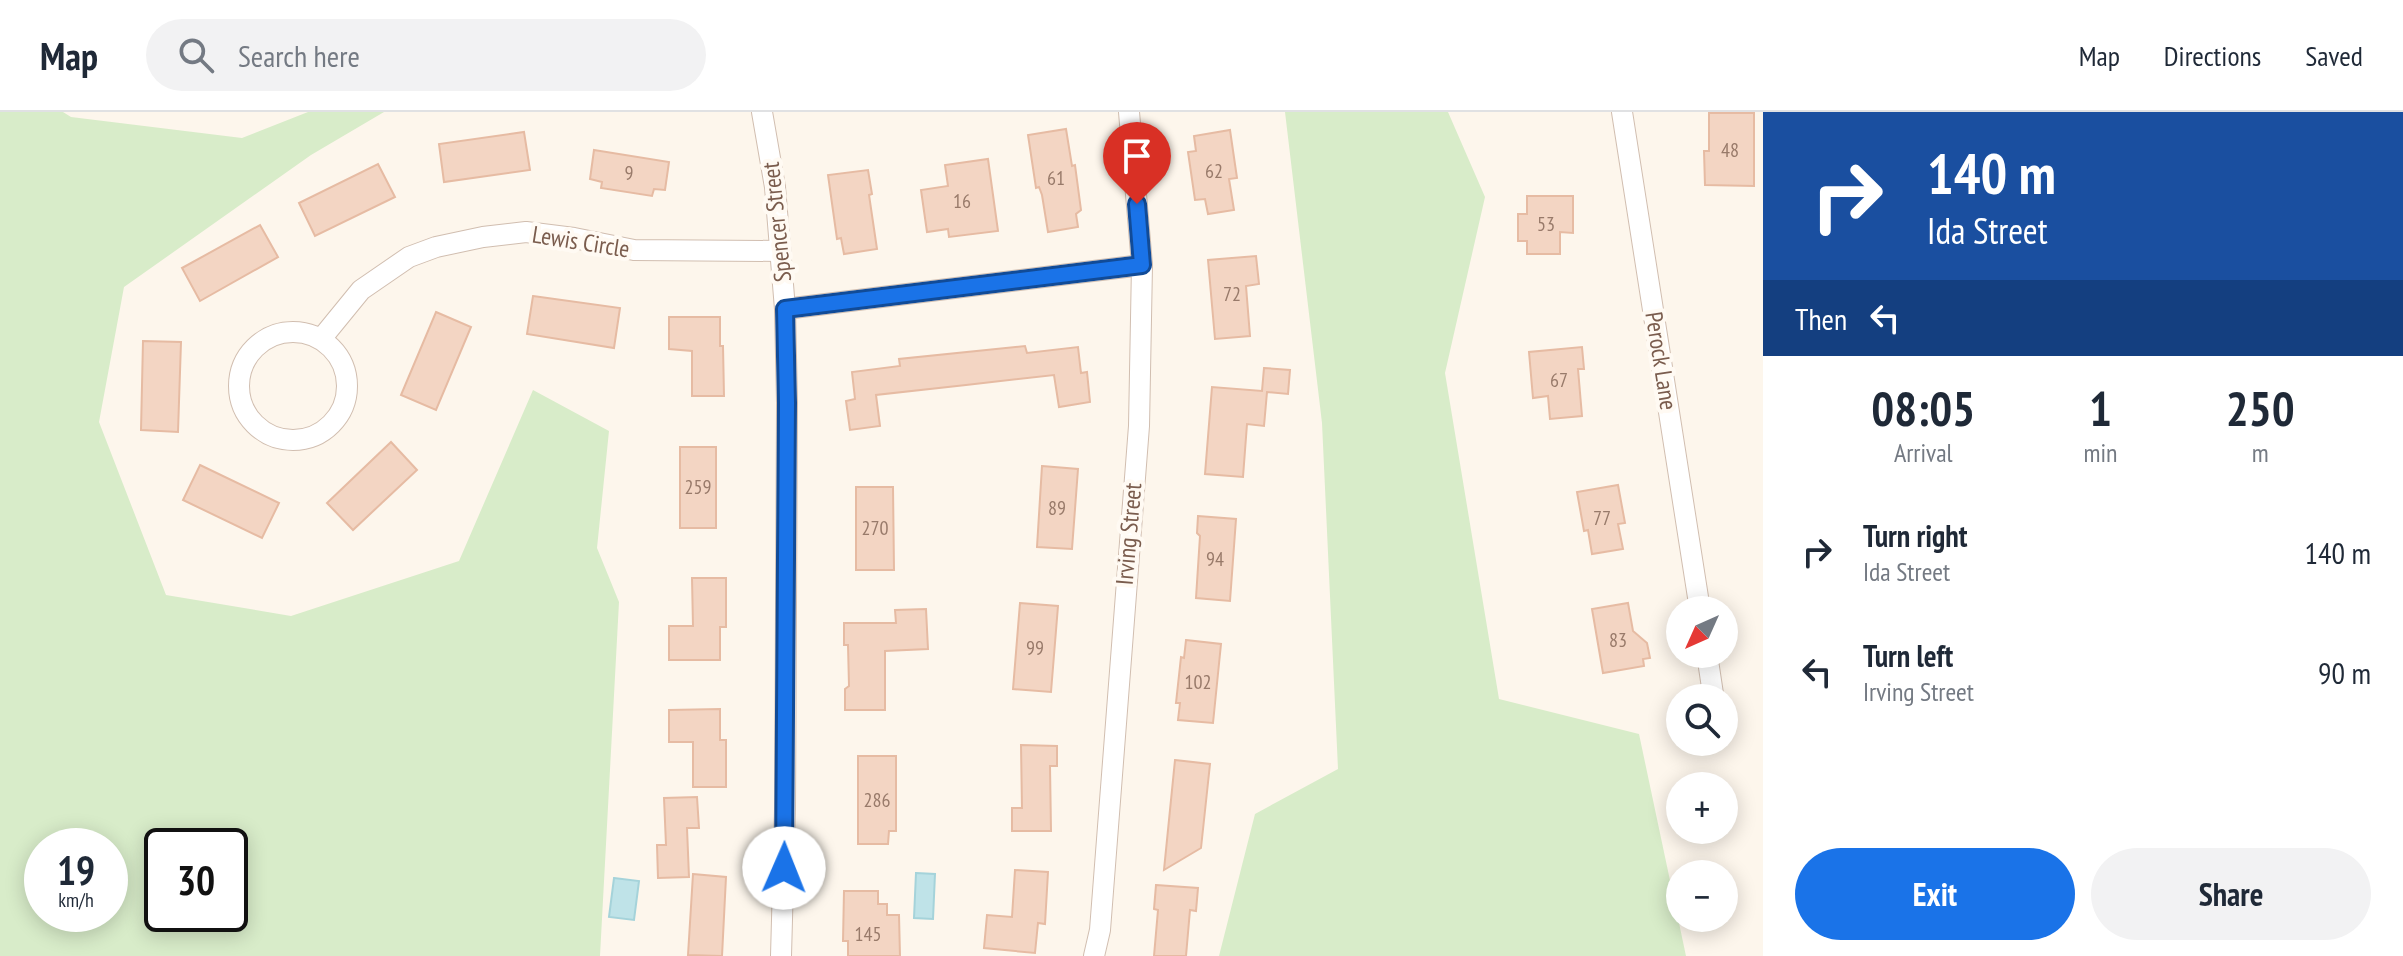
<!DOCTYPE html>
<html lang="en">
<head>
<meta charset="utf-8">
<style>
  body { margin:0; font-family:"PT Sans Narrow",sans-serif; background:#f2f2f3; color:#1f2937; height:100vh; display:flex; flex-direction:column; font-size:30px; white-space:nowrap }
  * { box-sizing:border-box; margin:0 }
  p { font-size:26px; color:#747a83 }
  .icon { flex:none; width:44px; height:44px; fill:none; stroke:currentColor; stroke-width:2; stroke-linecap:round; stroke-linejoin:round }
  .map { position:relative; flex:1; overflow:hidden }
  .side { display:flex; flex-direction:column; background:#fff; width:640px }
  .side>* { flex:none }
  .banner { background:#1a4fa0; color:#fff; overflow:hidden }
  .needle { width:52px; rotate:225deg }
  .fabs { position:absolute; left:1666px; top:484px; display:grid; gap:16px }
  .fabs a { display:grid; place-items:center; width:72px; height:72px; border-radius:50%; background:#fff; box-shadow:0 4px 20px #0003; font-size:40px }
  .speed { position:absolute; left:24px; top:716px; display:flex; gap:16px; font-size:40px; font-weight:700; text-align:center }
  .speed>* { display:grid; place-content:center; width:104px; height:104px; border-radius:50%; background:#fff; box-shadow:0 4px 20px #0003; line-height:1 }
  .speed small { font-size:20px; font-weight:400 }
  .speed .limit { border:4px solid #111; border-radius:12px; background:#fff; color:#111 }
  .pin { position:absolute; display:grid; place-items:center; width:68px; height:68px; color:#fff; margin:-82px -34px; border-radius:50% 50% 50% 0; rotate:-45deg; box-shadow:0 0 8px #0007 }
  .pin .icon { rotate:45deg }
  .me { position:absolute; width:88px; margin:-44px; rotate:1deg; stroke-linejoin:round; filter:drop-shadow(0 0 6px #0008) }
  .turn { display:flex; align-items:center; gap:28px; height:168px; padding:0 32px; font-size:36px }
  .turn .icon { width:104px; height:104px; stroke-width:2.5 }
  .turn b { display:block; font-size:56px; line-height:68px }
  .then { display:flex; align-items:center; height:76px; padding:0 32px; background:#0003; gap:16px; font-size:30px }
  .eta { display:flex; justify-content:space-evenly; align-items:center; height:136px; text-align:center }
  .eta b { font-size:48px; font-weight:700; line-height:56px }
  .primary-button { display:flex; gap:16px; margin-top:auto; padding:16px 32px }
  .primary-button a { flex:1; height:92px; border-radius:48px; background:#1a73e8; color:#fff; font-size:32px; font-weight:700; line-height:92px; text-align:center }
  .primary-button a+a { background:#f2f2f3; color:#1f2937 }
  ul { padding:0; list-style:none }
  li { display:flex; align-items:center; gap:24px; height:120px; padding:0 32px }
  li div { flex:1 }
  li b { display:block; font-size:30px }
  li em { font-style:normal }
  header { display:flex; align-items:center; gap:48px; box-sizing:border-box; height:112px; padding:0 40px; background:#fff; border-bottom:2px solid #e0e1e3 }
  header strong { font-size:38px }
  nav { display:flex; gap:44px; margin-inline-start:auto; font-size:28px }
  .search { width:560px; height:72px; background:#f2f2f3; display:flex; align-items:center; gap:20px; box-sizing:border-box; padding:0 28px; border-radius:44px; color:#747a83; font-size:30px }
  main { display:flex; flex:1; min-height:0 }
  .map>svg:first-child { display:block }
  .green { fill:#d8ecc9; fill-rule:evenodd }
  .water { fill:#bfe3e8; stroke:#a5d3da; stroke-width:2 }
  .building { fill:#f3d5c3; stroke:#e6bba3; stroke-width:2 }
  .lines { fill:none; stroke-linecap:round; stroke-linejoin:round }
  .minor-casing { stroke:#d1beb0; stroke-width:22 }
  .minor { stroke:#fff; stroke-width:20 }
  .route-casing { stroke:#114b97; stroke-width:20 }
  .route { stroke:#1a73e8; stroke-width:14 }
  .labels { text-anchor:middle; stroke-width:8; stroke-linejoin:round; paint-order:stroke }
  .number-label { font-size:20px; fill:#987a6a }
  .street-label { font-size:24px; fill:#7a5c4d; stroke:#fffaf3 }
</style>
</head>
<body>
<header>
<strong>Map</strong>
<div class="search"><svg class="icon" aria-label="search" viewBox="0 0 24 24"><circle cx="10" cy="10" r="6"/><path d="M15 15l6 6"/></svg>Search here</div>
<nav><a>Map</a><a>Directions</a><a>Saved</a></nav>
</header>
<main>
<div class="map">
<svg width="1763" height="844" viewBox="0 0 1763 844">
  <rect width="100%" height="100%" fill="#fdf6ec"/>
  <g class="green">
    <path d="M 0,0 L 63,0 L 71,5 L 242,26 L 308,0 L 384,0 L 311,43 L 124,175 L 99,310 L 166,483 L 291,504 L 459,449 L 533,278 L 609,319 L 597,436 L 619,490 L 600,844 L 0,844 ZM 42,734 L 110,734 L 110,802 L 42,802 ZM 162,734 L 230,734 L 230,802 L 162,802 Z"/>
    <polygon points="1285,0 1448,0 1485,85 1445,261 1499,587 1639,622 1686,844 1219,844 1255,702 1338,657 1322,311"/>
  </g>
  <g class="water">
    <polygon points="916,761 935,762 933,807 914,806"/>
    <polygon points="614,766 639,769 634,808 609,805"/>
  </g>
  <g class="building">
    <polygon points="1709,1 1754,1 1754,74 1705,73 1704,39 1709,39"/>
    <polygon points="1066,17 1072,54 1075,53 1081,98 1076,102 1078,115 1048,120 1042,83 1039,75 1036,76 1028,23"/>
    <polygon points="1230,18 1237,66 1229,67 1234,98 1208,102 1205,87 1195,88 1188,40 1196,39 1194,24"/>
    <polygon points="524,20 530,58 444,70 439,32"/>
    <polygon points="594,38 669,50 665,78 654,77 652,84 601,76 602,70 590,67"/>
    <polygon points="988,47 998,119 949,125 948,117 927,120 921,78 948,74 945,53"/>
    <polygon points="378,52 395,85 315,124 299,91"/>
    <polygon points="868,58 872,82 869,83 877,137 844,142 841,126 837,127 828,63"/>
    <polygon points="1527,84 1573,84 1573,121 1560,120 1560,142 1527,142 1527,129 1518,129 1518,102 1527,102"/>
    <polygon points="260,113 278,145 200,189 182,156"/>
    <polygon points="1256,144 1259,172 1246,174 1250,224 1215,227 1208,148"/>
    <polygon points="533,184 620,196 614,236 527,222"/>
    <polygon points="436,200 471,215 436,298 401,283"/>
    <polygon points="669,205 720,205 720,234 723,234 724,284 692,284 692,239 669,237"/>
    <polygon points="143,229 181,230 178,320 141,318"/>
    <polygon points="1025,234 1027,241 1078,235 1081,261 1087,260 1090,290 1059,295 1054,263 966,273 876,283 880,314 850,318 846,289 855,287 852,260 900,254 899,247"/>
    <polygon points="1582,235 1584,257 1578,257 1582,304 1550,307 1548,284 1533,286 1529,240"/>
    <polygon points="1264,256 1290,258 1288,282 1267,280 1264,314 1247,312 1243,365 1205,362 1212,275 1262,279"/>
    <polygon points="391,330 417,358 353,418 327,391"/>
    <rect x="680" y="335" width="36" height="81"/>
    <polygon points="200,353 279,391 262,426 183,388"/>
    <polygon points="1042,354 1078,357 1072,437 1037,435"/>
    <polygon points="1618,373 1625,411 1618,412 1623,437 1592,442 1588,418 1584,419 1577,380"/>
    <polygon points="856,375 893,375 894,458 856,458"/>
    <polygon points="1198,404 1236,407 1230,489 1196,486 1200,424 1197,421"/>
    <polygon points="692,466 726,466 726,515 720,515 720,548 669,548 669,514 693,514"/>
    <polygon points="1020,491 1058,494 1051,580 1013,577"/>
    <polygon points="1628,491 1633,519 1647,531 1650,546 1643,547 1644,554 1603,561 1592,497"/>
    <polygon points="926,497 928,537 885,539 885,598 845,598 845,577 849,574 848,533 844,533 844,511 896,511 895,498"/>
    <polygon points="1186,528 1221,532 1213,611 1178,608 1180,591 1176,591 1181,545 1184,546"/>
    <polygon points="720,597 720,628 726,628 726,675 693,675 693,630 669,630 669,598"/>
    <polygon points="1021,633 1057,634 1057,654 1050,654 1051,719 1012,719 1012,696 1022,696"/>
    <polygon points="858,644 896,644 896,719 889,719 888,732 858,732"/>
    <polygon points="1175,648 1210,652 1201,736 1164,758"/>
    <polygon points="697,685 699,716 687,716 689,765 658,766 657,733 666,733 664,686"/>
    <polygon points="1015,758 1048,760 1045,812 1038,811 1035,841 984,836 987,803 1012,805"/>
    <polygon points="693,762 726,765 722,844 688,843"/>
    <polygon points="1156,773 1198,776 1196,799 1190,798 1186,844 1154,844 1158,798 1154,797"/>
    <polygon points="844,779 878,779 878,792 887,792 887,803 899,803 900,844 848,844 848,829 843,829"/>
  </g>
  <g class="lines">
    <g class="minor-casing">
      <g id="minor">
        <polyline points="762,0 775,75 785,197 787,291 785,697 781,844"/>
        <polyline points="1622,0 1700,498"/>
        <polyline points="785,197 1142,153"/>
        <circle cx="293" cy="274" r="54"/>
        <polyline points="321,227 361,178 409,145 436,135 483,125 526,120 574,126 634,138 781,139"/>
        <polyline points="1707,542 1713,582"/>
        <polyline points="1094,844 1100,818 1139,314 1142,153 1129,0"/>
      </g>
    </g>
    <use href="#minor" class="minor"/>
  </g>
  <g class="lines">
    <g class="route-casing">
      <polyline id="route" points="784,756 787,291 785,197 1142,153 1137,92"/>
    </g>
    <use href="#route" class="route"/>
  </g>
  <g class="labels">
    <g class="number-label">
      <text x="1730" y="45">48</text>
      <text x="1214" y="66">62</text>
      <text x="629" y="68">9</text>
      <text x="1056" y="73">61</text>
      <text x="962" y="96">16</text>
      <text x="1546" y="119">53</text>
      <text x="1232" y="189">72</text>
      <text x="1559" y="275">67</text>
      <text x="698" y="382">259</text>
      <text x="1057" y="403">89</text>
      <text x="1602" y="413">77</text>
      <text x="875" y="423">270</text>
      <text x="1215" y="454">94</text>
      <text x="1618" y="535">83</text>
      <text x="1035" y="543">99</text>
      <text x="1198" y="577">102</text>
      <text x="877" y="695">286</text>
      <text x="868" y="829">145</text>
    </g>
    <g class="street-label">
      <text transform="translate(777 110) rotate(-96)" y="8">Spencer Street</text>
      <text transform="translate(581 130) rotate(9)" y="8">Lewis Circle</text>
      <text transform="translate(1661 249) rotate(81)" y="8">Perock Lane</text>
      <text transform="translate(1129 422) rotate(-85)" y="8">Irving Street</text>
    </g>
  </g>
</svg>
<div class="fabs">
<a><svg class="needle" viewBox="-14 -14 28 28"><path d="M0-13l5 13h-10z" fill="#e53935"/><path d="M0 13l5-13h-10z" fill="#747a83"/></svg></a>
<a><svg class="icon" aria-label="search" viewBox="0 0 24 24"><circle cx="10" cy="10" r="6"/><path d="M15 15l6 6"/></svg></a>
<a>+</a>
<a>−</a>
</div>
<div class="speed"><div>19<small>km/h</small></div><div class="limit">30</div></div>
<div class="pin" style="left:1137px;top:92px;background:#d93025"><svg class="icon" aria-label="arrive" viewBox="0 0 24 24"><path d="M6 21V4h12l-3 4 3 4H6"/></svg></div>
<svg class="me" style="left:784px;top:756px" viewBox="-20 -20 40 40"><circle r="19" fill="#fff"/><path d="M0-13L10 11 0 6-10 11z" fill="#1a73e8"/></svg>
</div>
<section class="side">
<div class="banner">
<div class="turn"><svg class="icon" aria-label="right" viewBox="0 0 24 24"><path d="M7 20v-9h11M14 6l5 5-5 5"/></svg><div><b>140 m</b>Ida Street</div></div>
<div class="then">Then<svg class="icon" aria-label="left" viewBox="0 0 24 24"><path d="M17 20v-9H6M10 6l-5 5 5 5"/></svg></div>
</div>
<div class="eta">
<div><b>08:05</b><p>Arrival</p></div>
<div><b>1</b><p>min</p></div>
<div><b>250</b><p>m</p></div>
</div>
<ul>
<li><svg class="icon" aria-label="right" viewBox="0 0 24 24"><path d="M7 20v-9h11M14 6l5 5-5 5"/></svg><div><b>Turn right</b><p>Ida Street</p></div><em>140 m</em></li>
<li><svg class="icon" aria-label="left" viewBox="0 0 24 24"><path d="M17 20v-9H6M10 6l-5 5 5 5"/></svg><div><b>Turn left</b><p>Irving Street</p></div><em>90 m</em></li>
</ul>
<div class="primary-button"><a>Exit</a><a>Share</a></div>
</section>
</main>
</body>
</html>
